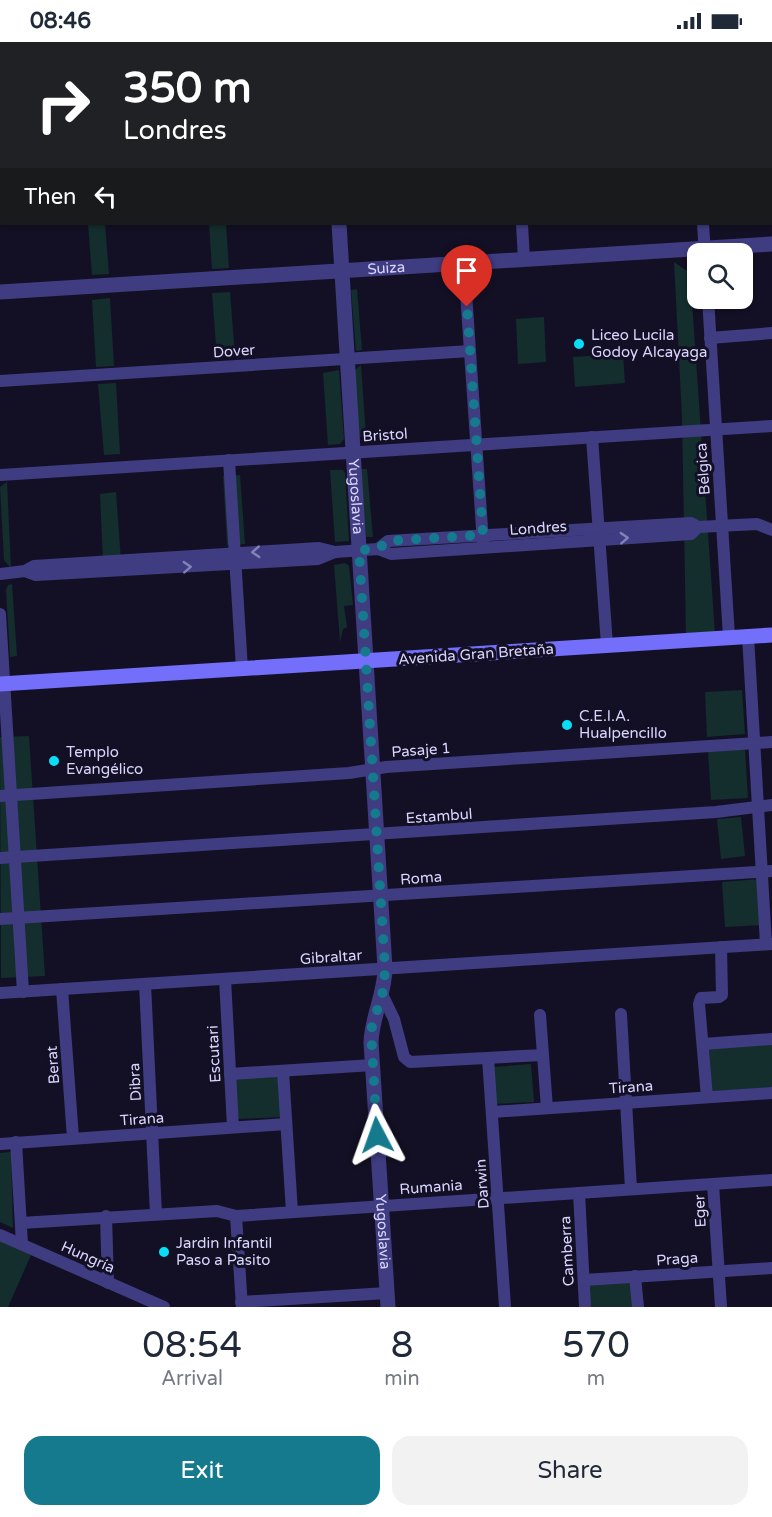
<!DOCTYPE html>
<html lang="en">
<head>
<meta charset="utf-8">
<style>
  body { margin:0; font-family:"Varela Round",sans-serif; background:#f2f2f3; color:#1f2937; height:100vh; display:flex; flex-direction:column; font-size:22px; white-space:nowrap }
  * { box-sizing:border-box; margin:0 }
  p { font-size:20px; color:#747a83 }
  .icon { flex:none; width:33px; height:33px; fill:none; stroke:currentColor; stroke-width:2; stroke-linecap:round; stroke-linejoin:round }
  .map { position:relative; height:1265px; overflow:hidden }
  .drawer { display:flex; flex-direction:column; background:#fff; flex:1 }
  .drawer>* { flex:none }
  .guide { position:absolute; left:0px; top:0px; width:772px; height:183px; box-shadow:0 2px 4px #0004; background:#202124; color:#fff; overflow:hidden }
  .controls { position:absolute; left:687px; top:201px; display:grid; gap:12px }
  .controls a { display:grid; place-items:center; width:66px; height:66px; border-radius:12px; background:#fff; box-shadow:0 2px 4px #0004; font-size:30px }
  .pin { position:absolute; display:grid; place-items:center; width:51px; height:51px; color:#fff; margin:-62px -26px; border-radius:50% 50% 50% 0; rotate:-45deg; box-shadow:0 0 6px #0007 }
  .pin .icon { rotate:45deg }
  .me { position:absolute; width:66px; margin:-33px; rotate:356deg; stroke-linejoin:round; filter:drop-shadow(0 0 4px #0008) }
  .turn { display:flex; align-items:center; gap:21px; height:126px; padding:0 24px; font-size:27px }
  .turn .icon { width:78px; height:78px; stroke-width:2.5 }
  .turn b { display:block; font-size:42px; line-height:51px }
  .then { display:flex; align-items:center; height:57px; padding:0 24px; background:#0003; gap:12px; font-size:22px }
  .eta { display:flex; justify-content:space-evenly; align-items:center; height:102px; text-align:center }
  .eta b { font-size:36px; font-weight:600; line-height:42px }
  .cta { display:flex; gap:12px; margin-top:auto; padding:12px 24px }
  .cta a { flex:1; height:69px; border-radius:18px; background:#157a8d; color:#fff; font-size:24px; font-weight:600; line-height:69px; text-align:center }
  .cta a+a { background:#f2f2f3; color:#1f2937 }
  .status { display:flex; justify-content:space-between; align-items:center; height:42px; padding:0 30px; background:#fff; direction:ltr }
  .status svg { height:16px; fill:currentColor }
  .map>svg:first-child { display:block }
  .green { fill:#132e2d }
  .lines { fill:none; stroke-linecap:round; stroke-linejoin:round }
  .minor { stroke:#3f3c82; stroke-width:12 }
  .tertiary { stroke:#3f3c82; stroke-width:15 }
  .secondary { stroke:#736ffa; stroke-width:15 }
  .oneway { stroke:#8481ba }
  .route { stroke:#157a8d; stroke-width:10; stroke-dasharray:0 18 }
  .poi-dot { fill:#08def6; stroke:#131025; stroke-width:2 }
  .labels { text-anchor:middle; stroke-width:6; stroke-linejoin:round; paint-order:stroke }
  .street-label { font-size:15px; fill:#d9d5fe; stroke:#131025 }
  .poi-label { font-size:15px; fill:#d9d5fe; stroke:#131025; text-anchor:start }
</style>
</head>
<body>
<div class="status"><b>08:46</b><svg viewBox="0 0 49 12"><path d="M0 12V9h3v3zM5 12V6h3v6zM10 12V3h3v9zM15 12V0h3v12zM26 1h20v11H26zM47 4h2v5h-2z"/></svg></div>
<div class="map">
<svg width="772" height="1265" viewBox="0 0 772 1265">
  <rect width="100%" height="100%" fill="#131025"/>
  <g class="green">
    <polygon points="88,182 105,182 109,232 92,233"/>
    <polygon points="209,182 226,182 229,226 212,227"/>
    <polygon points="674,220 690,231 715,592 686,594 682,375"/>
    <polygon points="357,247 362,308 356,309 351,248"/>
    <polygon points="230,250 235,314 217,316 212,251"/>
    <polygon points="110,256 114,324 96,325 92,258"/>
    <polygon points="544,275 546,320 518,322 516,277"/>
    <polygon points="623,312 625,341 575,345 573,315"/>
    <polygon points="361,323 366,394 359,395 354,329"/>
    <polygon points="339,328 344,397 340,402 328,403 323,331"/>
    <polygon points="116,341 120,412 104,413 98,342"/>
    <polygon points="361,427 367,427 373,495 366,495"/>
    <polygon points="330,428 343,428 345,431 349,499 335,500"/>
    <polygon points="240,433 245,502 227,503 223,434"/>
    <polygon points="7,440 11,526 4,518 0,445"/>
    <polygon points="116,450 121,519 103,519 100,452"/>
    <polygon points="345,521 349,524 353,563 344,564 347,585 343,587 340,600 334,523"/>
    <polygon points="12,542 17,614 10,615 6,548 8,543"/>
    <polygon points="742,648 745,692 707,695 705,650"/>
    <polygon points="29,694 45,934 1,936 0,695"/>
    <polygon points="745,707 748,756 711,758 708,709"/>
    <polygon points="741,775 745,814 721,817 717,777"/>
    <polygon points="760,837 763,883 725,885 722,840"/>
    <polygon points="772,1001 772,1047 711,1050 708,1004"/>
    <polygon points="531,1022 534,1060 495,1062 493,1025"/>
    <polygon points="280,1034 282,1075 236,1077 234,1036"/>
    <polygon points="11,1110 13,1186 0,1180 0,1111"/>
    <polygon points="0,1199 31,1213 8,1265 0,1265"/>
    <polygon points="631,1239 632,1265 586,1265 585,1242"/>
  </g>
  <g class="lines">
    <g class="minor">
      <polyline points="507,0 507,2"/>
      <polyline points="692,0 692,2"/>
      <polyline points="771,3 772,3"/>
      <polyline points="771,21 772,21"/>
      <polyline points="0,78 2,78"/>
      <polyline points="771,114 772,114"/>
      <polyline points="0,163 2,163"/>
      <polyline points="522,182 524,218"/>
      <polyline points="703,182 705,212"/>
      <polyline points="464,221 483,501"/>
      <polyline points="708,256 729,595"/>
      <polyline points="710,296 772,291"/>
      <polyline points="0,339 470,309"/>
      <polyline points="592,395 607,603"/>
      <polyline points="229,418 242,627"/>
      <polyline points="0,433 772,384"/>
      <polyline points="378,507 388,499 691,481 698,485 757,482 772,488"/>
      <polyline points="25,529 36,533 318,517 335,510 378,507 391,512 691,492 698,485"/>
      <polyline points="0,532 25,529 34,524 319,506 335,510"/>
      <polyline points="0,572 23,950"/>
      <polyline points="748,594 766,902"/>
      <polyline points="0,754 349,731 386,725 772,700"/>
      <polyline points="0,816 716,770 772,763"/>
      <polyline points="0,877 772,829"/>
      <polyline points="225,937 233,1085"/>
      <polyline points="145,942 156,1172"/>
      <polyline points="62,947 73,1096"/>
      <polyline points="0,951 772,902"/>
      <polyline points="382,952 394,977 404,1015 410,1020 543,1013"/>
      <polyline points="621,972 631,1147"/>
      <polyline points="540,973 547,1066"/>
      <polyline points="703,1002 772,997"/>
      <polyline points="488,1016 505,1265"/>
      <polyline points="283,1029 292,1170"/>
      <polyline points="230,1032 373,1023"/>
      <polyline points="707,1055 699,962 701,956 719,955 722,953 721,905"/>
      <polyline points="492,1070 772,1051"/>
      <polyline points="16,1100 22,1202"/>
      <polyline points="0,1102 286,1082"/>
      <polyline points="713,1142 721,1265"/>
      <polyline points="579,1151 585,1265"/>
      <polyline points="106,1174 108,1241"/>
      <polyline points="236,1174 242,1265"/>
      <polyline points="21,1181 217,1169 236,1174 772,1138"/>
      <polyline points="0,1193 164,1265"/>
      <polyline points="635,1234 638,1265"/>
      <polyline points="584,1238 772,1226"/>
      <polyline points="241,1260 387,1251"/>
    </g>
    <g class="tertiary">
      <polyline points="327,0 327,2"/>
      <path id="s1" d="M 339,182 L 385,926 C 385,952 372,974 371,1000 L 388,1265"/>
      <path id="s2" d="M 0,250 L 772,202"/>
    </g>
    <polyline class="secondary" points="0,642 772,593"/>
  </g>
  <defs><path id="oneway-chevron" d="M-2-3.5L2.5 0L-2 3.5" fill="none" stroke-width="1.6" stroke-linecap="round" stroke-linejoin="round" transform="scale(1.5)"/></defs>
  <g class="oneway">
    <use href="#oneway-chevron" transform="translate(624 496) rotate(-3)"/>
    <use href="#oneway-chevron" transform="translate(256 510) rotate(177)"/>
    <use href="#oneway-chevron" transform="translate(187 525) rotate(-3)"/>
  </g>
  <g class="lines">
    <polyline class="route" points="377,1093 371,988 384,946 385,926 359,508 378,507 388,499 483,493 467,265"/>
  </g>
  <g class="poi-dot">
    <circle cx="579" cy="302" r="6"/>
    <circle cx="567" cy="683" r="6"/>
    <circle cx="54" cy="719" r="6"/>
    <circle cx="164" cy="1210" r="6"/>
  </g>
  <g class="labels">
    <g class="street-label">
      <text dy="5" stroke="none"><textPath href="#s2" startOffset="387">Suiza</textPath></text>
      <text transform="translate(234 309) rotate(-4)" y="5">Dover</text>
      <text transform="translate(385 393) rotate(-4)" y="5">Bristol</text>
      <text transform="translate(703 427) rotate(-94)" y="5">Bélgica</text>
      <text dy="5" stroke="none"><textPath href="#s1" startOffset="273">Yugoslavia</textPath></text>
      <text transform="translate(538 486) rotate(-4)" y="5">Londres</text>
      <text transform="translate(476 612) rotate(-4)" y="5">Avenida Gran Bretaña</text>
      <text transform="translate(421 708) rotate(-4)" y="5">Pasaje 1</text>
      <text transform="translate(439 774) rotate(-4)" y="5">Estambul</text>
      <text transform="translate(421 836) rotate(-4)" y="5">Roma</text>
      <text transform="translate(331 915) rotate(-4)" y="5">Gibraltar</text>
      <text transform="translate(214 1012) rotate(-93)" y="5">Escutari</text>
      <text transform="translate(53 1023) rotate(-94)" y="5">Berat</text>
      <text transform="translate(135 1040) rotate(-93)" y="5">Dibra</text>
      <text transform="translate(631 1045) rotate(-4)" y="5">Tirana</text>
      <text transform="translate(142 1077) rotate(-4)" y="5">Tirana</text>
      <text transform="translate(482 1142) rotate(-94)" y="5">Darwin</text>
      <text transform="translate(431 1145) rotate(-4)" y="5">Rumania</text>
      <text transform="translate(700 1169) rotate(-93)" y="5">Eger</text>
      <text dy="5" stroke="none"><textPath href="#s1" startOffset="1011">Yugoslavia</textPath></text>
      <text transform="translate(567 1209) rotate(-93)" y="5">Camberra</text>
      <text transform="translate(88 1215) rotate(24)" y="5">Hungría</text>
      <text transform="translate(677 1217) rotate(-4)" y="5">Praga</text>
    </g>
    <g class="poi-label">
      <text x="591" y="298">Liceo Lucila<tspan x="591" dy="17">Godoy Alcayaga</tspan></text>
      <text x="579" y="679">C.E.I.A.<tspan x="579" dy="17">Hualpencillo</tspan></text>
      <text x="66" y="715">Templo<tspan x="66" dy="17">Evangélico</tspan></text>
      <text x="176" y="1206">Jardin Infantil<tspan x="176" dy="17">Paso a Pasito</tspan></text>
    </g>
  </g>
</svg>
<div class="controls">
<a><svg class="icon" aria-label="search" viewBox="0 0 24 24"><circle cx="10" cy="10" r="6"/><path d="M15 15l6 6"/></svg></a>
</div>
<div class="pin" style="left:467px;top:265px;background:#d93025"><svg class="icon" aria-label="arrive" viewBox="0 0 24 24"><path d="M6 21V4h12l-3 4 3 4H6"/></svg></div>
<svg class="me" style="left:377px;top:1093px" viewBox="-20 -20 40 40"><path d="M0-17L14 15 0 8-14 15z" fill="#157a8d" stroke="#fff" stroke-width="4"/></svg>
<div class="guide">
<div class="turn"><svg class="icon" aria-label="right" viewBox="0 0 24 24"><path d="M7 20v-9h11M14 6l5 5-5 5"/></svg><div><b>350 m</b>Londres</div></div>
<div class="then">Then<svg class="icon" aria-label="left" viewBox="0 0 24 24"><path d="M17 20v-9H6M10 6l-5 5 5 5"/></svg></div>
</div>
</div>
<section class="drawer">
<div class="eta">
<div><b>08:54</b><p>Arrival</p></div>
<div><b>8</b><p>min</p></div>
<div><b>570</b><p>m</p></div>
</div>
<div class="cta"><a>Exit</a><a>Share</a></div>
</section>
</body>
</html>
